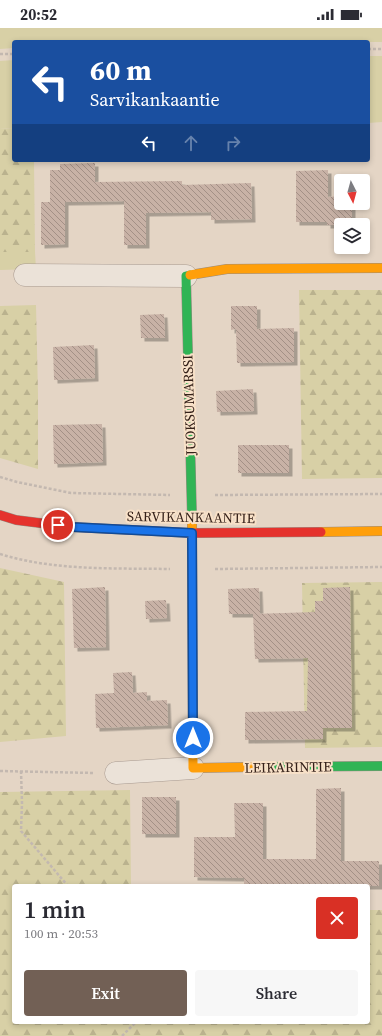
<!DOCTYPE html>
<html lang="en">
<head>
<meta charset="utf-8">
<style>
  body { margin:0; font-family:"Source Serif 4",serif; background:#f7f7f7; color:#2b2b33; height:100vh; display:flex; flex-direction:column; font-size:15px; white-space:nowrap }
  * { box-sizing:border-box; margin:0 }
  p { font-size:13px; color:#7c7c81 }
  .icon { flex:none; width:22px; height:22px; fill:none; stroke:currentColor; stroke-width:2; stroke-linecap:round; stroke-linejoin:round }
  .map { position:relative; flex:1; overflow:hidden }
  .sheet { position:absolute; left:12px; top:856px; width:358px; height:140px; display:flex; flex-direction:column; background:#fff; border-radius:4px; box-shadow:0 2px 6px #0003 }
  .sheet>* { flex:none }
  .banner { position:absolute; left:12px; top:12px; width:358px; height:122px; border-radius:4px; box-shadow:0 2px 6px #0003; background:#1a4fa0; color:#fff; overflow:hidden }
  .needle { width:26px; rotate:174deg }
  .buttons { position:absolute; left:334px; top:146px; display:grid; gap:8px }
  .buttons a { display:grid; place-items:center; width:36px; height:36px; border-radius:4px; background:#fff; box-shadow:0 2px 6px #0003; font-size:20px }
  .pin { position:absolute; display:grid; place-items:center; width:34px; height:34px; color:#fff; margin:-17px; border:2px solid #fff; border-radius:50%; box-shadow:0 1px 4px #0007 }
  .me { position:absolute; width:44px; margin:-22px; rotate:0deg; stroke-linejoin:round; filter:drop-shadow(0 0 3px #0008) }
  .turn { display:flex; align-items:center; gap:14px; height:84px; padding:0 12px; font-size:18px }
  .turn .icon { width:52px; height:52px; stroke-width:2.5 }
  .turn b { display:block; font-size:28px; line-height:34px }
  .lanes { display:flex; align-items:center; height:38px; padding:0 12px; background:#0003; justify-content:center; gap:20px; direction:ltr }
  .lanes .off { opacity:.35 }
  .round { display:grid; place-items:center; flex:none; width:42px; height:42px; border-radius:4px; background:#f7f7f7 }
  .head { display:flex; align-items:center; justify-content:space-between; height:68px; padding:0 12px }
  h1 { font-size:24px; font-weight:600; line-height:30px }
  .action { display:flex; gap:8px; margin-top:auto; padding:8px 12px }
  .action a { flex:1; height:46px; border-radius:4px; background:#726055; color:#fff; font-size:16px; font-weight:600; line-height:46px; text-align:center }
  .action a+a { background:#f7f7f7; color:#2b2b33 }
  .status { display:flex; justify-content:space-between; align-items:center; height:28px; padding:0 20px; background:#fff; direction:ltr }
  .status svg { height:11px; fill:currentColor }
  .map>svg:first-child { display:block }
  .grass { fill:#d8d0a6 }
  .forest { fill:url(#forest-firs) }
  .building { fill:url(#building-back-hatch); filter:url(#shadow) }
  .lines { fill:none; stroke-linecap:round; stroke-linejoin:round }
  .street-casing { stroke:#a89a90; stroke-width:23 }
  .fast-casing { stroke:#978a80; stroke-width:10 }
  .slow-casing { stroke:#978a80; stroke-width:10 }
  .jam-casing { stroke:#978a80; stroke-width:10 }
  .path { stroke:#c3b8b0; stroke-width:2.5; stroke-dasharray:3 2; stroke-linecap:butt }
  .street { stroke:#ebe2d8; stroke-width:22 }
  .fast { stroke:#30b455; stroke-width:9 }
  .slow { stroke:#ff9f0a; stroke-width:9 }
  .jam { stroke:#e5322d; stroke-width:9 }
  .route-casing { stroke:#114b97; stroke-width:10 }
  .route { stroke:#1a73e8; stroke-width:7 }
  .labels { text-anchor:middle; stroke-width:4; stroke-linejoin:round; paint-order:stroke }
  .street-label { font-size:14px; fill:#352119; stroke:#f8e1c8 }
</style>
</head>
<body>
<div class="status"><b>20:52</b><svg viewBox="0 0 49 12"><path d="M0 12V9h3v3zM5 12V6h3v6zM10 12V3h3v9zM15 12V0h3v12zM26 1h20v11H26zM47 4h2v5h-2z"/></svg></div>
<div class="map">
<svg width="382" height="1008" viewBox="0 0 382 1008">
  <defs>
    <pattern id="forest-firs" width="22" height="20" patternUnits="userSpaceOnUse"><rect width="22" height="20" fill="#d8d0a6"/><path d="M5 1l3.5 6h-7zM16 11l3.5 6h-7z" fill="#bab28e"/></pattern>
    <pattern id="building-back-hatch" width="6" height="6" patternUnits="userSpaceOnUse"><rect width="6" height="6" fill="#c8b2a6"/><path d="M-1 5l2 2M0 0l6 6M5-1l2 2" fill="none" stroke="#a39086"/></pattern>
    <filter id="shadow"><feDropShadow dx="3.5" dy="3.5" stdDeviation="0" flood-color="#0004"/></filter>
  </defs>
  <rect width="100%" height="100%" fill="#e4d5c5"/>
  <g class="grass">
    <polygon points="0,0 382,0 382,14 14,14 14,20 0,21"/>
    <polygon points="368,28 382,28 382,94 368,95"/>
    <polygon points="14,32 14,100 0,101 0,33"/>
    <polygon points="0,224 35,224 36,241 0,242"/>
  </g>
  <g class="forest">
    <polygon points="14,100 14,132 34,132 35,224 0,224 0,101"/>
    <polygon points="299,262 382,262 382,450 302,451"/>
    <polygon points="36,277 38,366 38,441 0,430 0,278"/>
    <polygon points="0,540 64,554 66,708 0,714"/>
    <polygon points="382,554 382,719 305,720 302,555"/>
    <polygon points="130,762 131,858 14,858 14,994 368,994 368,882 382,882 382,1008 0,1008 0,764"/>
  </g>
  <g class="building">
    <polygon points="95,135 95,154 182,153 182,157 251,155 252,191 211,192 211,184 146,185 146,217 124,217 124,173 65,174 65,216 41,217 41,174 50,174 50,142 60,142 60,136"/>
    <polygon points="328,142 328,169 341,168 341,175 352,175 352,197 327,197 327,194 296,194 296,143"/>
    <polygon points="231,278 257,278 257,301 294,300 294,334 237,335 236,301 231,302"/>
    <polygon points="164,286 165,310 141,310 140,287"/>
    <polygon points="94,317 95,350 54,352 53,319"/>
    <polygon points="253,361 254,383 217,384 216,363"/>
    <polygon points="102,396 103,434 54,436 53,397"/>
    <rect x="238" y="417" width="51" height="28"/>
    <polygon points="105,559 106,619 74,620 72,561"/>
    <polygon points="350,559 352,700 323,700 323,711 245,712 245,684 307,683 308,630 255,631 253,586 315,584 315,573 323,573 323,560"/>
    <polygon points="259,560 260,586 229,586 228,561"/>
    <polygon points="166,572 167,590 146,591 145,573"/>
    <polygon points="132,644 133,665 147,664 147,673 167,672 168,697 96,700 95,666 114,665 113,645"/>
    <polygon points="341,760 341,833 379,833 379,858 244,858 244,850 194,849 194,809 235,809 234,775 263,775 263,831 316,831 316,761"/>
    <rect x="142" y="769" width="34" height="37"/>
  </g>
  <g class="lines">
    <g class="street-casing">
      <g id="street">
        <polyline points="25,247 186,248"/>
        <polyline points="116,745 193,740"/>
      </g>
    </g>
    <g class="fast-casing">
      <g id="fast">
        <polyline points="190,247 186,248 192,490"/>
        <polyline points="255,739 382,738"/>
      </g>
    </g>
    <g class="slow-casing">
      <g id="slow">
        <polyline points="190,247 227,241 382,240"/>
        <polyline points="192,490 193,740 255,739"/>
        <polyline points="321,504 382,503"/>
      </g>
    </g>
    <g class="jam-casing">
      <polyline id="jam" points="0,487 16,492 72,499 192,505 321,504"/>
    </g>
    <g class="path">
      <polyline points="368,21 382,21"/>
      <polyline points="0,26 14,26"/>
      <polyline points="0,449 17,454 71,465 170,467"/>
      <polyline points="215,467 382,466"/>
      <path d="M 0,526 C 55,543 113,540 170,541"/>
      <polyline points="215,541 382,539"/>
      <polyline points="0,743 94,745"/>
      <polyline points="21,743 22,775 21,803 68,858"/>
      <polyline points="122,1008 136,994"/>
    </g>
    <use href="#street" class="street"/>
    <use href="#fast" class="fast"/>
    <use href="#slow" class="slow"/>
    <use href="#jam" class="jam"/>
  </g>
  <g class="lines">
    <g class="route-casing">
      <polyline id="route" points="58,497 72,499 192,505 193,710"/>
    </g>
    <use href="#route" class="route"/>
  </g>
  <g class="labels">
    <g class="street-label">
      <text transform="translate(189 377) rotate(-92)" y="5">JUOKSUMARSSI</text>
      <text transform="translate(191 489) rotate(1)" y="5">SARVIKANKAANTIE</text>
      <text transform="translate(288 739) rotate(-1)" y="5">LEIKARINTIE</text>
    </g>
  </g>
</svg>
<div class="buttons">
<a><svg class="needle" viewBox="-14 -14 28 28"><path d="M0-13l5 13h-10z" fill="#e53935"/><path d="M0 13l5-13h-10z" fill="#7c7c81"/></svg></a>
<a><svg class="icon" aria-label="layers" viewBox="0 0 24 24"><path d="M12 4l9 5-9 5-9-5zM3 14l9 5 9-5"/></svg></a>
</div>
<div class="pin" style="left:58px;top:497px;background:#d93025"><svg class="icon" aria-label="arrive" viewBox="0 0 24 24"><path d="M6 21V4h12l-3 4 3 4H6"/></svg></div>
<svg class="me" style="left:193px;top:710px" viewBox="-20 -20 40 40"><circle r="17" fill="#1a73e8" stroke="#fff" stroke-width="3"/><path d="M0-11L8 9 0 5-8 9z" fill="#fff"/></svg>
<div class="banner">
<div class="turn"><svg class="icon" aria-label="left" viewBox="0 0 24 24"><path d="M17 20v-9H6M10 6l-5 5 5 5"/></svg><div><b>60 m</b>Sarvikankaantie</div></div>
<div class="lanes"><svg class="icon" aria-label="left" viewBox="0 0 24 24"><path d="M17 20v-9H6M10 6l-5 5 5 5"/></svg><svg class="icon off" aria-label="ahead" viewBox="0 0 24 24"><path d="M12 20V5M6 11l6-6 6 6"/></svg><svg class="icon off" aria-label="right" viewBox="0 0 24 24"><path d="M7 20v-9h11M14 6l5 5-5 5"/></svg></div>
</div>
<section class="sheet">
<div class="head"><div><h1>1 min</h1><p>100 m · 20:53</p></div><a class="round" style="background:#d93025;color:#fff"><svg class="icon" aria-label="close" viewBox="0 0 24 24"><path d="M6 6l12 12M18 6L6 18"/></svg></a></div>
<div class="action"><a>Exit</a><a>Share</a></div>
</section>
</div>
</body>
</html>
